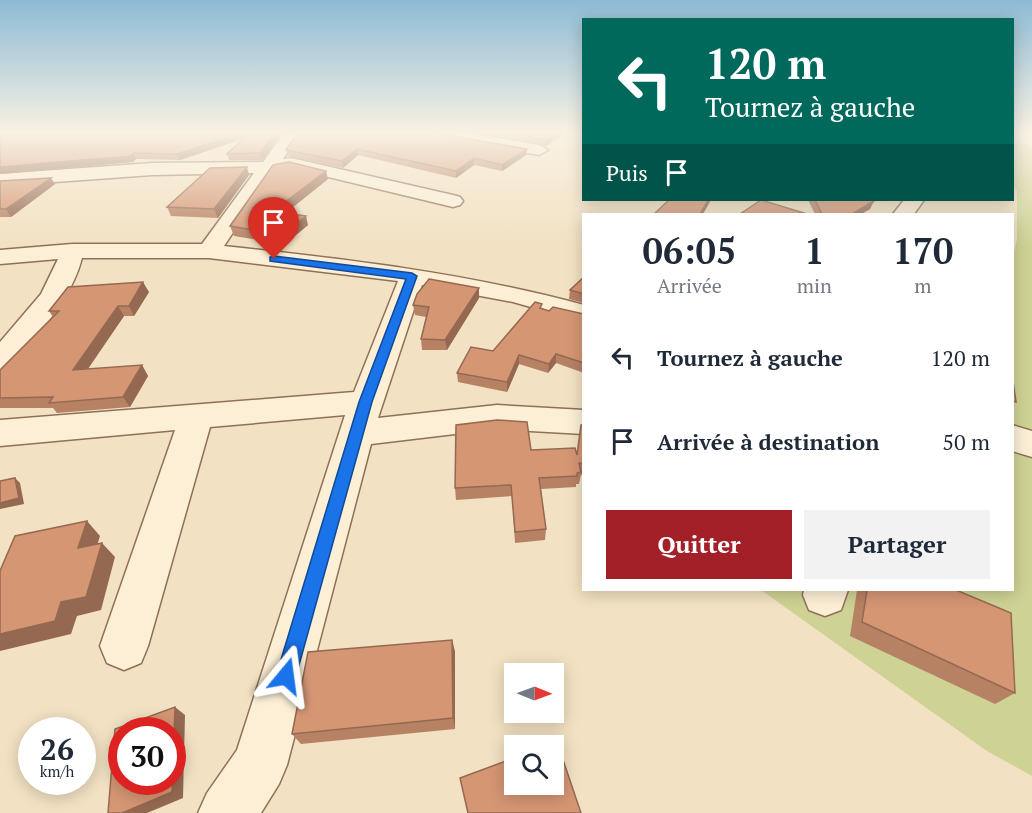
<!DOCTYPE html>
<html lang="fr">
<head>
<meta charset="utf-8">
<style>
  body { margin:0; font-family:"PT Serif",serif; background:#f2f2f3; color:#1f2937; height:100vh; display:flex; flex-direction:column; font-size:22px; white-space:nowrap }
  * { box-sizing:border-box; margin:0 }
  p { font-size:20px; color:#747a83 }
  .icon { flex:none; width:33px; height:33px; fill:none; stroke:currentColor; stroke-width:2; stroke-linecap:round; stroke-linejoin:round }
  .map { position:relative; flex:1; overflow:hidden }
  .drawer { position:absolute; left:582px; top:213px; width:432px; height:378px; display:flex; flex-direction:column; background:#fff; border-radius:0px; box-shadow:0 3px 15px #0003 }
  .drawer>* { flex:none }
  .top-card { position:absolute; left:582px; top:18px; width:432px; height:183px; border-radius:0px; box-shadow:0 3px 15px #0003; background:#00695c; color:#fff; overflow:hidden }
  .needle { width:39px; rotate:91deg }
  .buttons { position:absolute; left:504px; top:663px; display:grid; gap:12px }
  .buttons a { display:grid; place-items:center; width:60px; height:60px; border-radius:0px; background:#fff; box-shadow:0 3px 15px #0003; font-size:30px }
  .speed { position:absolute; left:18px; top:717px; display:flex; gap:12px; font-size:30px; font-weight:700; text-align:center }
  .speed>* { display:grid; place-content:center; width:78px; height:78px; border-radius:50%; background:#fff; box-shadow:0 3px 15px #0003; line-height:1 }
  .speed small { font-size:15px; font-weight:400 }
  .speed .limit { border:9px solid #d22; background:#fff; color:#111 }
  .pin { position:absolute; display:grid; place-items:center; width:51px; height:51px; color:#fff; margin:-62px -26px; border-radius:50% 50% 50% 0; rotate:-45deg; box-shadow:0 0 6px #0007 }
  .pin .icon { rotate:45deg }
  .me { position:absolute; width:66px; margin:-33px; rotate:16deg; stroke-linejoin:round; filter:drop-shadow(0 0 4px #0008) }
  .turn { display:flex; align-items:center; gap:21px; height:126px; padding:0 24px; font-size:27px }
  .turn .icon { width:78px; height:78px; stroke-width:2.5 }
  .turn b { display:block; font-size:42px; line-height:51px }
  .then { display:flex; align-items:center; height:57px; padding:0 24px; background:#0003; gap:12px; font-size:22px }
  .eta { display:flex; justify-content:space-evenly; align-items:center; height:102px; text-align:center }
  .eta b { font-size:36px; font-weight:700; line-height:42px }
  .button { display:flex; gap:12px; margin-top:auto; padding:12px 24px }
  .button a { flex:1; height:69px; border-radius:0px; background:#a42029; color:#fff; font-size:24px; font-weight:700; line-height:69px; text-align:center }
  .button a+a { background:#f2f2f3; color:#1f2937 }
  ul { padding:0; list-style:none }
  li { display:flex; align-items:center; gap:18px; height:84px; padding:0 24px }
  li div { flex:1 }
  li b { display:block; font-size:22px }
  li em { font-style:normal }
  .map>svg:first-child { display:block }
  .green { fill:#ced294 }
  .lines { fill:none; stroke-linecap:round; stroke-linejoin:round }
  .street-casing { stroke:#8e7157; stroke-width:3 }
  .street { fill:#fcefd6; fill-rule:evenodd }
  .wall { fill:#b78164 }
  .shaded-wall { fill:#956951 }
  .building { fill:#d59674; stroke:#956951; stroke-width:1.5; fill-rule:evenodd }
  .route { fill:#1a73e8; stroke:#114b97; stroke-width:1.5 }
</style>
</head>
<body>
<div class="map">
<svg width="1032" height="813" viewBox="0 0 1032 813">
  <rect width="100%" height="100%" fill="#f2e1c2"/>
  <polygon class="green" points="1013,137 1032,148 1032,776 987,751 761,590 1012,590 1012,262 1017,239 1017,190 1013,186"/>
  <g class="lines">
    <g class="street-casing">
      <g id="street">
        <path d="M 284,133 L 300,133 L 283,159 L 291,158 L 453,195 L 460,197 L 463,201 L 460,205 L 453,207 L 291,168 L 274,171 L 224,246 C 346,259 466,273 584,305 L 584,322 L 513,302 L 422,285 L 378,418 L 497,405 L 584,410 L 584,434 L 497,429 L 371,444 L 287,765 L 279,784 L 261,813 L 198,813 L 207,793 L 237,750 L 345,415 L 210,427 L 148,646 L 141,663 L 124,670 L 107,663 L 100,646 L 175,430 L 0,446 L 0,420 L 354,392 L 398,281 L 209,258 L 82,258 C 71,301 37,334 11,368 L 0,371 L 0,342 L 41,294 L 58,259 L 0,264 L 0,250 L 72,244 L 202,244 L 254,173 L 152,175 L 0,186 L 0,174 L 152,163 L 263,162 Z"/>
        <polygon points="434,133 468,133 539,145 548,150 539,155 442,138"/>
        <polygon points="904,200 924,200 914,214 893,214"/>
        <polygon points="1012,425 1032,431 1032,457 1012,451"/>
        <polygon points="804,590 848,590 841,610 825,616 809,610 803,595"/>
      </g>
    </g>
    <use href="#street" class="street"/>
  </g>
  <g class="wall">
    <polygon points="0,133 282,133 262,160 229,160 227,154 243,139 180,160 136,159 133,162 0,174"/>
    <polygon points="477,133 565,133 546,146"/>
    <polygon points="441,134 527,149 526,155 502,171 474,165 456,178 358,155 343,168 288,156 286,150"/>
    <polygon points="273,165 328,179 286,213 308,225 285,244 234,236 230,226"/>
    <polygon points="249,175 218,218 171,216 167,207"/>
    <polygon points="0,181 55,184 11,217 0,217"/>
    <polygon points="808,200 873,200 870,209 861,214 815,214"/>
    <polygon points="584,277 584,303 569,299 570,290"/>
    <polygon points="479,288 479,298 447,350 422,350 421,339 426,317 415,315 413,305"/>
    <polygon points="149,292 134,316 124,316 88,369 142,365 148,376 130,407 57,413 53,408 0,408 0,370 53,317 49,311"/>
    <polygon points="542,309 549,311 584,314 584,373 556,363 548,373 519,364 507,392 458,382 457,373 493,351"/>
    <polygon points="584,424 584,475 581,475 579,484 576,484 576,487 541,489 546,529 545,540 515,543 512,496 456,500 455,488 531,450 577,455"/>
    <polygon points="857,590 956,590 1015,693 995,704 850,636"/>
    <polygon points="452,640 455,652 455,729 301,744 292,734"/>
  </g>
  <g class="shaded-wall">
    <polygon points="241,133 255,133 256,134 180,160 177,154"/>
    <polygon points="275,133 282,133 262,160 260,153"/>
    <polygon points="557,133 565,133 546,146 546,140"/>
    <polygon points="357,149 358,155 343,168 342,161"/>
    <polygon points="527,149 526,155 502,171 502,165"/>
    <polygon points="134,153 136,159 133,162 0,174 0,167"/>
    <polygon points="474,158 474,165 456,178 456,171"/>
    <polygon points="247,167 249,175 218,218 214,209"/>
    <polygon points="326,171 328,179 280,217 277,208"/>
    <polygon points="51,178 55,184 11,217 6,209"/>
    <polygon points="708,200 711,200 703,214 700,214"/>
    <polygon points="874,201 870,209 861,214 852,214"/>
    <polygon points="306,216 308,225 285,244 282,235"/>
    <polygon points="143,282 149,292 134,316 129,306"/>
    <polygon points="479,288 479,298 447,350 445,340"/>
    <polygon points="118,306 124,316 80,380 73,370"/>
    <polygon points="556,354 556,363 548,373 549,364"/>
    <polygon points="519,355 519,364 507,392 507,382"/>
    <polygon points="142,365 148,376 130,407 123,397"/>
    <polygon points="15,478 20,483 24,504 0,509 0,503"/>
    <polygon points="87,521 100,536 92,562 78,548"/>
    <polygon points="102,543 115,557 101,610 77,616 71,634 0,651 0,634 61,602"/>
    <polygon points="452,640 455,652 455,729 453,718"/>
    <polygon points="175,707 185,715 183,798 147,813 122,813"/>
  </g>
  <g class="building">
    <polygon points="0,133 241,133 177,154 134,153 130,156 0,167"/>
    <polygon points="249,133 275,133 260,153 227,154"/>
    <polygon points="297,133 438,133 441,134 527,149 502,165 474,158 456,171 357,149 342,161 286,150"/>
    <polygon points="508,133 557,133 546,140"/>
    <polygon points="289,162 326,171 277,208 252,208 306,216 282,235 230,226 273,165"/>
    <polygon points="247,167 214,209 167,207 210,168"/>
    <polygon points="51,178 6,209 0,209 0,181"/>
    <polygon points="669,200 708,200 700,214 654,214"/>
    <polygon points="761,200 807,214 740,214"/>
    <polygon points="815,200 873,200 874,201 852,214 822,214"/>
    <polygon points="584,277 584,294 570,290"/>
    <polygon points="429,279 479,288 445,340 421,339 429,307 413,305 417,294"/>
    <polygon points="143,282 129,306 118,306 73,370 142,365 123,397 49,403 53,397 0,398 0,370 59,311 49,311 68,287"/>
    <polygon points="535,302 542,304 540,308 549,311 553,307 584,314 584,363 556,354 549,364 519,355 507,382 457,373 471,347 493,351"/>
    <polygon points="1012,374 1016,402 1012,401"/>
    <polygon points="497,420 527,422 531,450 575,448 577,455 581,425 584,424 584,464 579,463 581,472 577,473 577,476 539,478 546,529 515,532 511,485 455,488 456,425"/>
    <polygon points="15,478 19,498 0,503 0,481"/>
    <polygon points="87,521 78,548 102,543 86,597 61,602 55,621 0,634 0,571 15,536"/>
    <polygon points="867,590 956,590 1011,613 1015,693 862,622"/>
    <polygon points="452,640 453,718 292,734 308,652"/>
    <path d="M 175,707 L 172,792 L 122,813 L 108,813 L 115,729 ZM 122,730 L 172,730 L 172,782 L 122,782 Z"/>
    <polygon points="557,742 581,813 468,813 460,778 514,758 514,784 554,784 554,746 548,746"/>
  </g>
  <linearGradient id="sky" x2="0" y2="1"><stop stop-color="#8dbbd5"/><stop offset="0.54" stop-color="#f9f2e4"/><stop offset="1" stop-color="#f9f2e4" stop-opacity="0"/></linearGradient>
  <rect width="1032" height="246" fill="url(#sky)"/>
  <polygon class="route" points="274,256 412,273 417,276 372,402 296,676 293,683 286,686 279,683 276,676 359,402 406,279 270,261 270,257"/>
</svg>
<div class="buttons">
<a><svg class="needle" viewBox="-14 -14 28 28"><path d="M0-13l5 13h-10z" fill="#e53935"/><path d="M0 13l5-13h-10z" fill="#747a83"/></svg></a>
<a><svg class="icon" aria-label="search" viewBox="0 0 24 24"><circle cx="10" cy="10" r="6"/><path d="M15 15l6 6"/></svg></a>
</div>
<div class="speed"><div>26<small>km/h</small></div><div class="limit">30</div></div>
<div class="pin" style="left:274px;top:259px;background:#d93025"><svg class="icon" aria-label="arrive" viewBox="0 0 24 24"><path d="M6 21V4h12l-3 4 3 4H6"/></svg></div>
<svg class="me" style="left:286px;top:676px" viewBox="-20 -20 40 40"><path d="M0-17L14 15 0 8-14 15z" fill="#1a73e8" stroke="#fff" stroke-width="4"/></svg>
<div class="top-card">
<div class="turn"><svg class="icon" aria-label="left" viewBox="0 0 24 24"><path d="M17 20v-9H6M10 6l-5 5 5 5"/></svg><div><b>120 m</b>Tournez à gauche</div></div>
<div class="then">Puis<svg class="icon" aria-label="arrive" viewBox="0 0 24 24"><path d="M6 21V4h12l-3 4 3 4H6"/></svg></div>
</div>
<section class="drawer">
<div class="eta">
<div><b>06:05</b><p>Arrivée</p></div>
<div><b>1</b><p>min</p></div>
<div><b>170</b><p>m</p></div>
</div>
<ul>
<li><svg class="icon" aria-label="left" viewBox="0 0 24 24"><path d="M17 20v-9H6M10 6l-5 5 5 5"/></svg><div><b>Tournez à gauche</b></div><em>120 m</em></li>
<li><svg class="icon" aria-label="arrive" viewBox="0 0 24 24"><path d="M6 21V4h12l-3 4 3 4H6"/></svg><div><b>Arrivée à destination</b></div><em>50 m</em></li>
</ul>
<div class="button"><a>Quitter</a><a>Partager</a></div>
</section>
</div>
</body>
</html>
